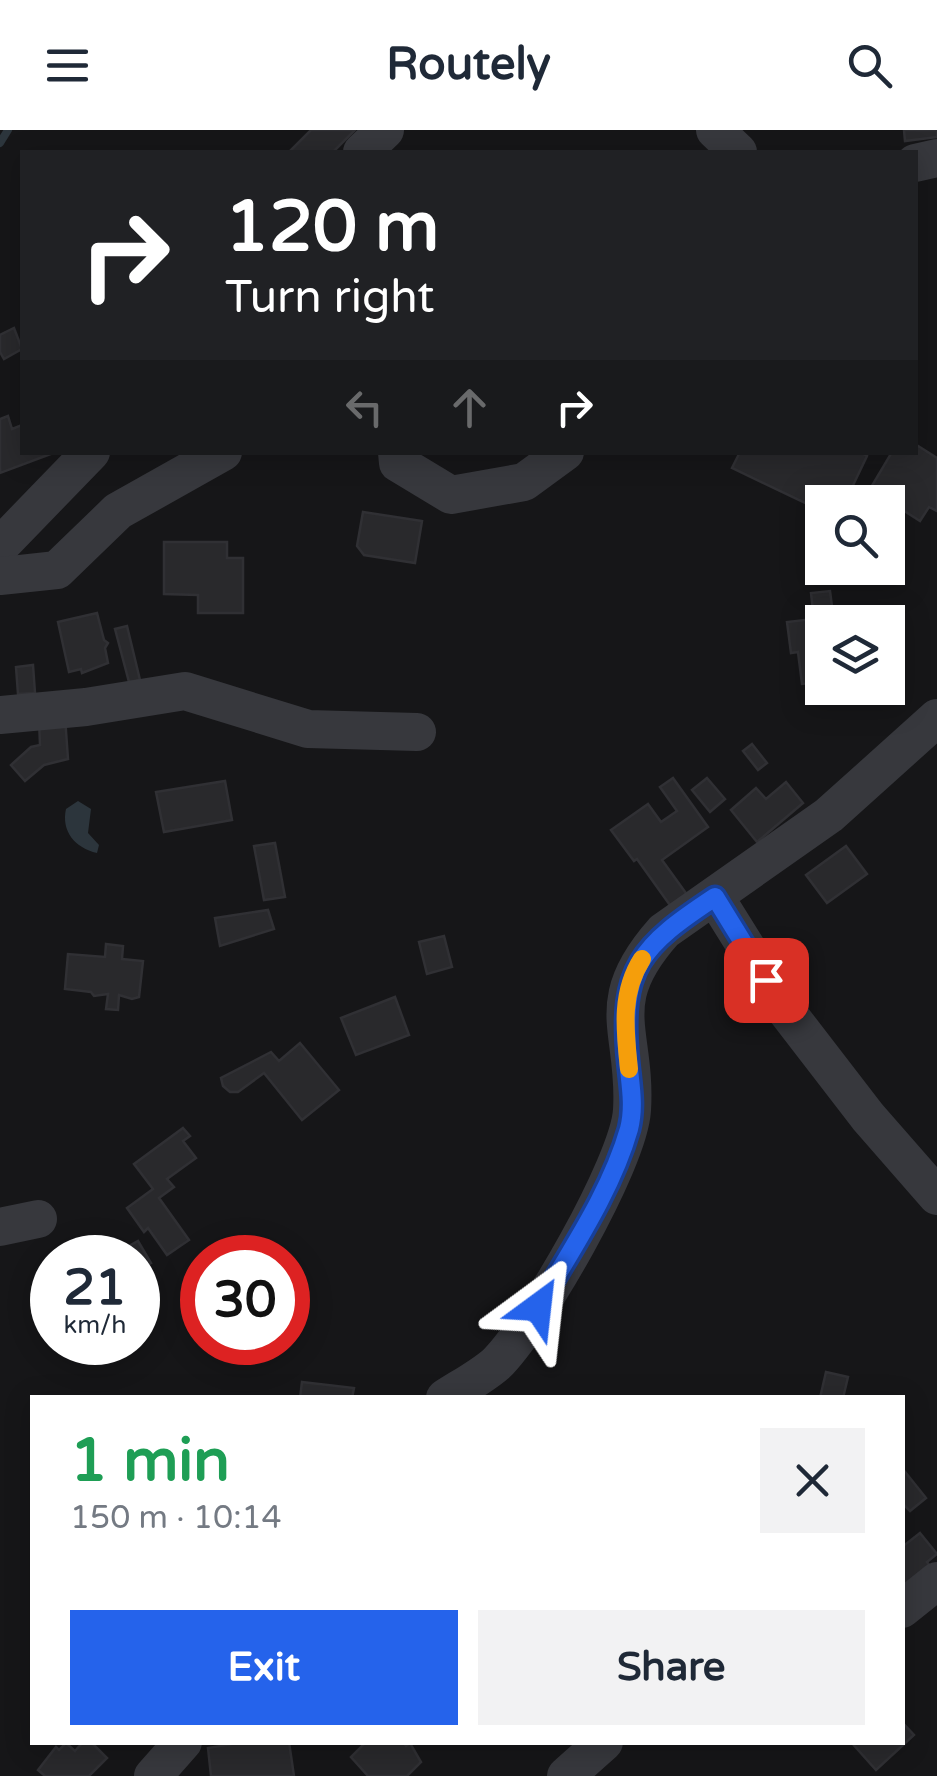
<!DOCTYPE html>
<html lang="en">
<head>
<meta charset="utf-8">
<style>
  body { margin:0; font-family:"Varela Round",sans-serif; background:#f2f2f3; color:#1f2937; height:100vh; display:flex; flex-direction:column; font-size:38px; white-space:nowrap }
  * { box-sizing:border-box; margin:0 }
  p { font-size:32px; color:#747a83 }
  .icon { flex:none; width:55px; height:55px; fill:none; stroke:currentColor; stroke-width:2; stroke-linecap:round; stroke-linejoin:round }
  .map { position:relative; flex:1; overflow:hidden }
  .sheet { position:absolute; left:30px; top:1265px; width:875px; height:350px; display:flex; flex-direction:column; background:#fff; border-radius:0px; box-shadow:0 5px 25px #0003 }
  .sheet>* { flex:none }
  .hud { position:absolute; left:20px; top:20px; width:898px; height:305px; border-radius:0px; box-shadow:0 5px 25px #0003; background:#202124; color:#fff; overflow:hidden }
  .tools { position:absolute; left:805px; top:355px; display:grid; gap:20px }
  .tools a { display:grid; place-items:center; width:100px; height:100px; border-radius:0px; background:#fff; box-shadow:0 5px 25px #0003; font-size:50px }
  .speed { position:absolute; left:30px; top:1105px; display:flex; gap:20px; font-size:50px; font-weight:700; text-align:center }
  .speed>* { display:grid; place-content:center; width:130px; height:130px; border-radius:50%; background:#fff; box-shadow:0 5px 25px #0003; line-height:1 }
  .speed small { font-size:25px; font-weight:400 }
  .speed .limit { border:15px solid #d22; background:#fff; color:#111 }
  .pin { position:absolute; display:grid; place-items:center; width:85px; height:85px; color:#fff; margin:-42px; border-radius:20px; box-shadow:0 5px 15px #0006 }
  .me { position:absolute; width:110px; margin:-55px; rotate:30deg; stroke-linejoin:round; filter:drop-shadow(0 0 8px #0008) }
  .turn { display:flex; align-items:center; gap:35px; height:210px; padding:0 40px; font-size:45px }
  .turn .icon { width:130px; height:130px; stroke-width:2.5 }
  .turn b { display:block; font-size:70px; line-height:85px }
  .lanes { display:flex; align-items:center; height:95px; padding:0 40px; background:#0003; justify-content:center; gap:50px; direction:ltr }
  .lanes .off { opacity:.35 }
  .round { display:grid; place-items:center; flex:none; width:105px; height:105px; border-radius:0px; background:#f2f2f3 }
  .head { display:flex; align-items:center; justify-content:space-between; height:170px; padding:0 40px }
  h1 { font-size:60px; font-weight:800; line-height:75px; color:#1e9e55 }
  .action { display:flex; gap:20px; margin-top:auto; padding:20px 40px }
  .action a { flex:1; height:115px; border-radius:0px; background:#2563eb; color:#fff; font-size:40px; font-weight:800; line-height:115px; text-align:center }
  .action a+a { background:#f2f2f3; color:#1f2937 }
  header { display:flex; justify-content:space-between; align-items:center; height:130px; padding:0 40px; background:#fff; font-size:45px; font-weight:800 }
  .map>svg:first-child { display:block }
  .water { fill:#2c353c }
  .lines { fill:none; stroke-linecap:round; stroke-linejoin:round }
  .stream { stroke:#2c353c; stroke-width:8 }
  .building { fill:#29292c; stroke:#303034; stroke-width:2.5 }
  .minor { stroke:#37383d; stroke-width:38 }
  .route-casing { stroke:#184099; stroke-width:25 }
  .route { stroke:#2563eb; stroke-width:18 }
  .slow { stroke:#f59e0b; stroke-width:18 }
</style>
</head>
<body>
<header><svg class="icon" aria-label="menu" viewBox="0 0 24 24"><path d="M4 6h16M4 12h16M4 18h16"/></svg>Routely<svg class="icon" aria-label="search" viewBox="0 0 24 24"><circle cx="10" cy="10" r="6"/><path d="M15 15l6 6"/></svg></header>
<div class="map">
<svg width="937" height="1646" viewBox="0 0 937 1646">
  <rect width="100%" height="100%" fill="#161618"/>
  <path class="water" d="M 78,671 L 91,679 L 88,703 L 99,715 L 97,723 C 75,718 61,701 66,679 Z"/>
  <g class="lines">
    <polyline class="stream" points="0,13 8,0"/>
  </g>
  <g class="building">
    <polygon points="311,0 355,0 333,22 289,22"/>
    <polygon points="904,0 937,0 937,7 905,11"/>
    <polygon points="14,198 22,219 4,229 0,222 0,205"/>
    <polygon points="8,286 12,299 22,295 22,322 56,322 0,343 0,289"/>
    <polygon points="915,314 937,328 937,381 929,377 920,391 870,359 892,322 915,322"/>
    <polygon points="740,322 860,322 867,326 845,372 822,372 822,381 732,338"/>
    <polygon points="363,382 422,391 415,433 364,425 357,416"/>
    <polygon points="164,412 227,412 227,428 243,428 243,483 198,483 198,465 164,464"/>
    <polygon points="830,461 834,492 822,492 822,552 802,554 798,522 791,523 787,492 814,489 811,463"/>
    <polygon points="97,483 104,510 108,513 105,518 108,533 82,543 81,539 69,542 58,492"/>
    <polygon points="127,496 140,550 129,552 115,499"/>
    <polygon points="33,535 35,563 18,564 16,537"/>
    <polygon points="65,587 68,629 44,635 25,651 11,635 31,617 40,615 39,589"/>
    <polygon points="752,614 767,633 758,640 743,621"/>
    <polygon points="673,648 708,697 662,730 688,766 672,778 637,729 634,731 611,700 648,674 661,692 677,681 660,657"/>
    <polygon points="707,648 725,669 710,682 692,660"/>
    <polygon points="225,651 232,690 164,702 156,662"/>
    <polygon points="786,652 803,673 757,712 731,680 756,658 766,669"/>
    <polygon points="275,713 285,767 264,770 254,716"/>
    <polygon points="846,716 867,744 827,773 806,745"/>
    <polygon points="268,780 274,799 220,816 215,788"/>
    <polygon points="444,806 452,837 427,844 419,812"/>
    <polygon points="106,814 123,816 122,829 143,831 139,867 132,869 119,865 118,880 106,879 108,864 94,866 91,862 65,859 68,824 105,827"/>
    <polygon points="395,867 409,905 356,925 341,888"/>
    <polygon points="300,913 339,960 302,990 264,943 238,962 230,962 223,956 221,948 271,922 279,931"/>
    <polygon points="183,998 190,1006 183,1011 196,1028 167,1049 174,1057 159,1068 189,1110 167,1125 148,1098 144,1102 127,1078 153,1059 134,1034"/>
    <polygon points="138,1111 151,1133 142,1138 129,1116"/>
    <polygon points="826,1242 848,1247 843,1268 820,1268"/>
    <polygon points="302,1252 354,1258 352,1268 300,1268"/>
    <polygon points="902,1338 926,1368 910,1381 902,1373"/>
    <polygon points="920,1403 937,1424 927,1432 930,1436 902,1459 902,1417"/>
    <polygon points="902,1592 914,1605 876,1640 851,1612 902,1612"/>
    <polygon points="83,1612 91,1612 107,1628 89,1646 45,1646 38,1640 56,1617 59,1620 66,1613 75,1621"/>
    <polygon points="244,1612 289,1612 294,1646 211,1646 208,1618"/>
    <polygon points="366,1612 403,1612 406,1616 410,1613 421,1632 407,1646 368,1646 351,1627"/>
  </g>
  <g class="lines">
    <g class="minor">
      <polyline points="715,0 738,22"/>
      <polyline points="362,22 385,0"/>
      <polyline points="915,33 937,28"/>
      <polyline points="397,322 398,333 451,365 524,352 565,322"/>
      <polyline points="0,416 91,322"/>
      <polyline points="0,446 57,440 118,381 223,322"/>
      <polyline points="0,585 86,577 185,561 308,599 417,602"/>
      <polyline points="715,767 784,878 868,987 937,1066"/>
      <polyline points="0,1097 38,1089"/>
      <path d="M 445,1268 C 462,1257 481,1247 496,1234 C 534,1197 629,1033 632,980 C 637,900 599,874 664,801 L 829,685 L 937,588"/>
      <polyline points="902,1479 937,1451"/>
      <polyline points="153,1646 183,1612"/>
      <polyline points="566,1646 604,1612"/>
    </g>
  </g>
  <g class="lines">
    <g class="route-casing">
      <path id="route" d="M 538,1177 C 571,1120 611,1062 629,999 C 635,976 630,953 628,930 C 619,837 641,816 715,767 L 766,850"/>
    </g>
    <use href="#route" class="route"/>
    <path class="slow" d="M 629,939 C 625,901 620,863 642,829"/>
  </g>
</svg>
<div class="tools">
<a><svg class="icon" aria-label="search" viewBox="0 0 24 24"><circle cx="10" cy="10" r="6"/><path d="M15 15l6 6"/></svg></a>
<a><svg class="icon" aria-label="layers" viewBox="0 0 24 24"><path d="M12 4l9 5-9 5-9-5zM3 14l9 5 9-5"/></svg></a>
</div>
<div class="speed"><div>21<small>km/h</small></div><div class="limit">30</div></div>
<div class="pin" style="left:766px;top:850px;background:#d93025"><svg class="icon" aria-label="arrive" viewBox="0 0 24 24"><path d="M6 21V4h12l-3 4 3 4H6"/></svg></div>
<svg class="me" style="left:538px;top:1177px" viewBox="-20 -20 40 40"><path d="M0-17L14 15 0 8-14 15z" fill="#2563eb" stroke="#fff" stroke-width="4"/></svg>
<div class="hud">
<div class="turn"><svg class="icon" aria-label="right" viewBox="0 0 24 24"><path d="M7 20v-9h11M14 6l5 5-5 5"/></svg><div><b>120 m</b>Turn right</div></div>
<div class="lanes"><svg class="icon off" aria-label="left" viewBox="0 0 24 24"><path d="M17 20v-9H6M10 6l-5 5 5 5"/></svg><svg class="icon off" aria-label="ahead" viewBox="0 0 24 24"><path d="M12 20V5M6 11l6-6 6 6"/></svg><svg class="icon" aria-label="right" viewBox="0 0 24 24"><path d="M7 20v-9h11M14 6l5 5-5 5"/></svg></div>
</div>
<section class="sheet">
<div class="head"><div><h1>1 min</h1><p>150 m · 10:14</p></div><a class="round"><svg class="icon" aria-label="close" viewBox="0 0 24 24"><path d="M6 6l12 12M18 6L6 18"/></svg></a></div>
<div class="action"><a>Exit</a><a>Share</a></div>
</section>
</div>
</body>
</html>
